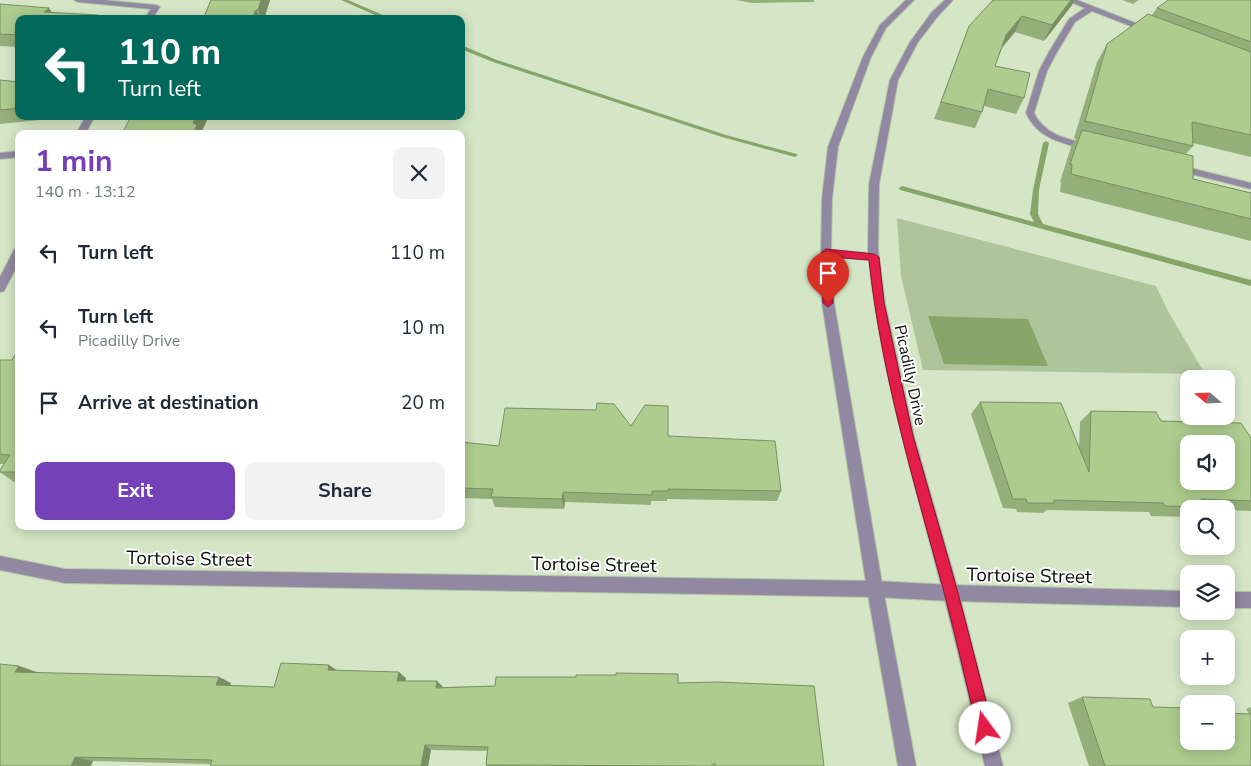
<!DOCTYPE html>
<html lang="en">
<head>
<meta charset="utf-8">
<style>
  body { margin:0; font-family:"Nunito Sans",sans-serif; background:#f2f2f3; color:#1f2937; height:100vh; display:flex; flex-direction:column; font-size:19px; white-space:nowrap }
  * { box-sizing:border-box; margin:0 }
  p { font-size:16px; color:#747a83 }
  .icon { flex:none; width:28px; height:28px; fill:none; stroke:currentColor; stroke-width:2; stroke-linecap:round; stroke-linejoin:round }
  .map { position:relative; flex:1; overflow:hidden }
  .panel { position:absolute; left:15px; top:130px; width:450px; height:400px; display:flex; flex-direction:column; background:#fff; border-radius:10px; box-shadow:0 2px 12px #0003 }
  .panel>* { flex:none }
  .hud { position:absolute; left:15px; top:15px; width:450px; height:105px; border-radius:10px; box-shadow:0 2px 12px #0003; background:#00695c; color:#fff; overflow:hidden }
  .needle { width:32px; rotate:289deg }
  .buttons { position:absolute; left:1180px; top:370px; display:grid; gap:10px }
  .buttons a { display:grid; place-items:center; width:55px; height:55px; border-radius:10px; background:#fff; box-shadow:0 2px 12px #0003; font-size:25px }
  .pin { position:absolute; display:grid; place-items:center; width:42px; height:42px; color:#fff; margin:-51px -21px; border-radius:50% 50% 50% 0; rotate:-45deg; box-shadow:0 0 5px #0007 }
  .pin .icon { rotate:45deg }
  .me { position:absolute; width:55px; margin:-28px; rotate:346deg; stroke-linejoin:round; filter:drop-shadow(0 0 4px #0008) }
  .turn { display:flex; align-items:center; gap:18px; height:105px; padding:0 20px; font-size:22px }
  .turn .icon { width:65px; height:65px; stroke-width:2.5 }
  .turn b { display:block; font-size:35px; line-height:42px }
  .round { display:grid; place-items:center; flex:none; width:52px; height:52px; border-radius:10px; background:#f2f2f3 }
  .summary { display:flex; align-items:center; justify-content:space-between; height:85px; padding:0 20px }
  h1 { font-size:30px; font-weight:700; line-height:38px; color:#7541b8 }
  .button { display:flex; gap:10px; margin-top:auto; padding:10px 20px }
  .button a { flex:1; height:58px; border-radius:10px; background:#7541b8; color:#fff; font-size:20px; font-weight:700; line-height:58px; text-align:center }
  .button a+a { background:#f2f2f3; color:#1f2937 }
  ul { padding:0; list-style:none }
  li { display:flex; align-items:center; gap:15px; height:75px; padding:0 20px }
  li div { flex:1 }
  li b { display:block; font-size:19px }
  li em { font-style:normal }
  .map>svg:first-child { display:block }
  .green { fill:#aec49a }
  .water { fill:#87a569 }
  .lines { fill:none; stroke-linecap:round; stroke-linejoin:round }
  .stream { fill:#87a569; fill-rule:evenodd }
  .service-casing { stroke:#b4c3a6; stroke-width:2 }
  .minor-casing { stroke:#b4c3a6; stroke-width:2 }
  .tertiary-casing { stroke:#b4c3a6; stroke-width:2 }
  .service { fill:#9188a2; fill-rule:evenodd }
  .minor { fill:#9188a2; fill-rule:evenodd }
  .tertiary { fill:#9188a2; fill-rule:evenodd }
  .wall { fill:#95af7a }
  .shaded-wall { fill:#798f63 }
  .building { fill:#adcc8e; stroke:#798f63; fill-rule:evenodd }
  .route { fill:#e11d48; stroke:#92132f }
  .labels { text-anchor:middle; stroke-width:4; stroke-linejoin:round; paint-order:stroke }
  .street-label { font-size:16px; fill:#090e04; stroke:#fff }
  .near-street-label { font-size:19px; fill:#090e04; stroke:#fff }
</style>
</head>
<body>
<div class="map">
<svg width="1251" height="766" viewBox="0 0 1251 766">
  <rect width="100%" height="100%" fill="#d4e6c5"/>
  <polygon class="green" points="897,218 1156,286 1169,313 1205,374 923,370 901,276"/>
  <polygon class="water" points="928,316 1028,319 1048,366 944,364"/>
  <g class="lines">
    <g class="stream">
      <polygon points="341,0 348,0 392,19 384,19"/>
      <polygon points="461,45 497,60 726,135 797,154 798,155 795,157 722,137 493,62 461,49"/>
      <polygon points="1046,141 1049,143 1039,190 1038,214 1043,224 1251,280 1251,286 900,190 899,188 902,186 1034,222 1030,214 1033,190 1043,143"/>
    </g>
    <g class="service-casing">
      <g id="service">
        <path d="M 1066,0 L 1077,0 L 1153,30 L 1146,32 L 1092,11 L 1075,22 L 1057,52 L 1047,71 L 1034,113 C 1045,136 1069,139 1091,145 L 1091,149 L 1088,150 C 1062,143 1038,139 1026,113 L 1039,71 L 1049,52 L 1069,19 L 1085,8 Z"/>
        <polygon points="1178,165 1251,183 1251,189 1175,170 1175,166"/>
      </g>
    </g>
    <g class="minor-casing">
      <g id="minor">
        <polygon points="74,0 103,0 156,5 160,7 152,19 144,19 151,9 78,2"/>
        <polygon points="86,116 95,116 85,134 76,134"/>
        <polygon points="19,151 19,157 0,159 0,153"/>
        <polygon points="19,247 19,262 4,291 0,292 0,277 15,248"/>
        <polygon points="0,556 65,569 875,581 951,585 1189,591 1189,607 951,601 875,597 65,583 0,570"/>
        <rect x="1226" y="592" width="25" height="16"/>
      </g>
    </g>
    <g class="tertiary-casing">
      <path id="tertiary" d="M 906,0 L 914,0 L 886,28 L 871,57 L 838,147 L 832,199 L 831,250 L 868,253 L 869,184 L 890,80 L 910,42 L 932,12 L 945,0 L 953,0 L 938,16 L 918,42 L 898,80 L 879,184 L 878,249 L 885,303 L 914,436 L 959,593 L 1003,766 L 985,766 C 971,708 958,650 943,593 C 915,483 881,374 869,260 L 832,257 L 834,303 L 883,589 L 916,766 L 898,766 L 867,589 L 822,303 L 821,253 L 822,199 L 828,147 L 863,57 L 880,25 Z"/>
    </g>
    <use href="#service" class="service"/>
    <use href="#minor" class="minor"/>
    <use href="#tertiary" class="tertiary"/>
  </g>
  <g class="wall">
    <polygon points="211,0 270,0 264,19 203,19"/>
    <polygon points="736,0 814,0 814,2 752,3"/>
    <polygon points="993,0 1074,0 1072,5 1044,41 1015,32 1002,48 995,66 1024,98 1016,114 984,106 982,112 975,128 934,119 963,42"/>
    <polygon points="1122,0 1139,0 1133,4"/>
    <polygon points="1251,0 1251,157 1193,143 1193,146 1186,154 1193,179 1251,193 1251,241 1060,192 1061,182 1060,182 1071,147 1076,139 1074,138 1097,62 1107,44 1152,15 1157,8"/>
    <polygon points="0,4 52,13 98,15 100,19 19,19 19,47 0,46"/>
    <polygon points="0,80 19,82 19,116 52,116 50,119 0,124"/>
    <polygon points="19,348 19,482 14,482 0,472 0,470 4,464 0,464 0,360 12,360"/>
    <polygon points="980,402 1079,448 1080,422 1091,411 1161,421 1251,438 1251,511 1226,510 1226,509 1189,509 1189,517 1151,516 1149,512 1047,510 1043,513 1017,512 1016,509 1003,508 971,414"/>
    <polygon points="631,426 668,436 781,491 777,501 667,499 667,501 651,501 651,505 565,502 564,509 495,507 492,499 461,498 461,442 499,446"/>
    <polygon points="329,665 336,670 406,678 405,681 443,687 678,683 824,766 487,766 486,765 487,751 431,750 428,766 210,766 210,764 93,761 91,766 0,766 19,666 36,673 219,677 231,683 230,685 274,687"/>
    <polygon points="1082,697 1153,707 1189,741 1249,714 1246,709 1251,707 1251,766 1089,766 1068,703"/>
  </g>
  <g class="shaded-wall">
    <polygon points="261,0 270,0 264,19 262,19 258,10"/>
    <polygon points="1071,0 1074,0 1072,5 1044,41 1052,25"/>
    <polygon points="49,8 56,19 44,12"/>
    <polygon points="256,10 259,19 252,19"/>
    <polygon points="1022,16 1015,32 999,51 1006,35"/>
    <polygon points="196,116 209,116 201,133 202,134 193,134 193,123"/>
    <polygon points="563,492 565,502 564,509 562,499"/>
    <polygon points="329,665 338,671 328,670"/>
    <polygon points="19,666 37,672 33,678 15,672"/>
    <polygon points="399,672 406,678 404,686 397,681"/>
    <polygon points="219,677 231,683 228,690 216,685"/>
    <polygon points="437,681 443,687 436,688"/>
    <polygon points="425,745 431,750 428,766 421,766"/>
    <polygon points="75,757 93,761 91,766 71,766"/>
  </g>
  <g class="building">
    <polygon points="211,0 261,0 258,10 256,10 252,19 203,19"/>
    <polygon points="993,0 1071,0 1052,25 1022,16 1006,35 995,66 1030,73 1024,98 988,89 982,112 941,102 969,26"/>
    <polygon points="1168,0 1251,0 1251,42 1157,8"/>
    <polygon points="0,4 49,8 44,12 98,15 98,19 19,19 19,35 0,34"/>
    <polygon points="1148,14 1251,52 1251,135 1192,122 1193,146 1085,121 1107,44"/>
    <polygon points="0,80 19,82 19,108 0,110"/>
    <polygon points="131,116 196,116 193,123 197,125 193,134 122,134"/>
    <polygon points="1082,130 1193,156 1193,179 1251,193 1251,219 1071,174 1072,164 1070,164"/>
    <polygon points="19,348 19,472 0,472 0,470 10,455 0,454 0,360 12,360"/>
    <path d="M 980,402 L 1061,403 L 1089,472 L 1091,411 L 1156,412 L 1161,421 L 1241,423 L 1251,438 L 1251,501 L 1201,499 L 1205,507 L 1165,506 L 1163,503 L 1054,500 L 1054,503 L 1027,503 L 1026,499 L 1013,499 ZM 1189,444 L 1226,444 L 1226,481 L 1189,481 Z"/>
    <polygon points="597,403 614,404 631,426 645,405 668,406 668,436 775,441 781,491 668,489 668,491 652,491 652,495 563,492 562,499 491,497 493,489 461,488 461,442 499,446 505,408 596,410"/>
    <polygon points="281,663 329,665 328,670 399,672 397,681 437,681 436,688 495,686 496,677 576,677 576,675 616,675 616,673 678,674 678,683 717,682 814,686 824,766 715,766 715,763 711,766 486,765 488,747 425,745 421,766 210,766 212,760 75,757 71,766 0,766 0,664 19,666 15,672 219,677 216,685 274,687"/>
    <polygon points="1082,697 1150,699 1153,707 1189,708 1189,741 1226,741 1226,713 1251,714 1251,766 1105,766"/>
  </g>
  <path class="route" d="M 826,249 L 874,254 L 879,257 L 884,303 L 913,436 L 958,593 L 993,728 L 990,733 L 985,735 L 979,733 L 977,728 C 966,682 956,637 944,592 C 914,482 881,374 869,260 L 831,257 L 833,303 L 828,307 L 823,303 L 821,253 Z"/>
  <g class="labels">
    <g class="street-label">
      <text transform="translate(911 375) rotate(78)" y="6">Picadilly Drive</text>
    </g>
    <g class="near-street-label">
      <text transform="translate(189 558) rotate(1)" y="7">Tortoise Street</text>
      <text transform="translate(594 564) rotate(1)" y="7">Tortoise Street</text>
      <text transform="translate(1029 575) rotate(1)" y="7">Tortoise Street</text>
    </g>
  </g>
</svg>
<div class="buttons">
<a><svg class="needle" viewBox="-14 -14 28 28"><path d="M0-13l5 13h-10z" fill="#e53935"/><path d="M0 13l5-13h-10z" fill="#747a83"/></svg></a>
<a><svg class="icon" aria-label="sound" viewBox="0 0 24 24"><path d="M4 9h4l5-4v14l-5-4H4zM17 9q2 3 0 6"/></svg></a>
<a><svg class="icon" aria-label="search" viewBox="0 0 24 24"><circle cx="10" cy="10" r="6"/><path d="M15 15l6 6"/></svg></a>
<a><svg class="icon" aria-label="layers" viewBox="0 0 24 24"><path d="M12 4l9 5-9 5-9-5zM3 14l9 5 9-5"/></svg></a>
<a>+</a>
<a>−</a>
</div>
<div class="pin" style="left:828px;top:303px;background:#d93025"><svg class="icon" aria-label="arrive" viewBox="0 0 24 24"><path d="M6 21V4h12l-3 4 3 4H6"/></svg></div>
<svg class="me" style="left:985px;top:728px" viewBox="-20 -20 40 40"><circle r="19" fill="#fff"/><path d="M0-13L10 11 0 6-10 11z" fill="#e11d48"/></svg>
<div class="hud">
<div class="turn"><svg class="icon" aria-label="left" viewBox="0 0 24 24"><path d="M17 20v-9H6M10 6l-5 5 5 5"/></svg><div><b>110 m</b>Turn left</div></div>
</div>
<section class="panel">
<div class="summary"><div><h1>1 min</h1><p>140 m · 13:12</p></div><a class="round"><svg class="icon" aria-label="close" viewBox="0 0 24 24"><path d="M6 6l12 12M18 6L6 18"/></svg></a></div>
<ul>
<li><svg class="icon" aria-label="left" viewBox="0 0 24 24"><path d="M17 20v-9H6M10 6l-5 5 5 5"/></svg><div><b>Turn left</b></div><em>110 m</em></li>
<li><svg class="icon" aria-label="left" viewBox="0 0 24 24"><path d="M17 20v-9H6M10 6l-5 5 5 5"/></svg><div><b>Turn left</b><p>Picadilly Drive</p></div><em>10 m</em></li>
<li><svg class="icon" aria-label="arrive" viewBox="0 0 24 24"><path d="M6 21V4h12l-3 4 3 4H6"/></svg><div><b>Arrive at destination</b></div><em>20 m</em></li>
</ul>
<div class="button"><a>Exit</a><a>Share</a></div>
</section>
</div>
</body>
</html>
